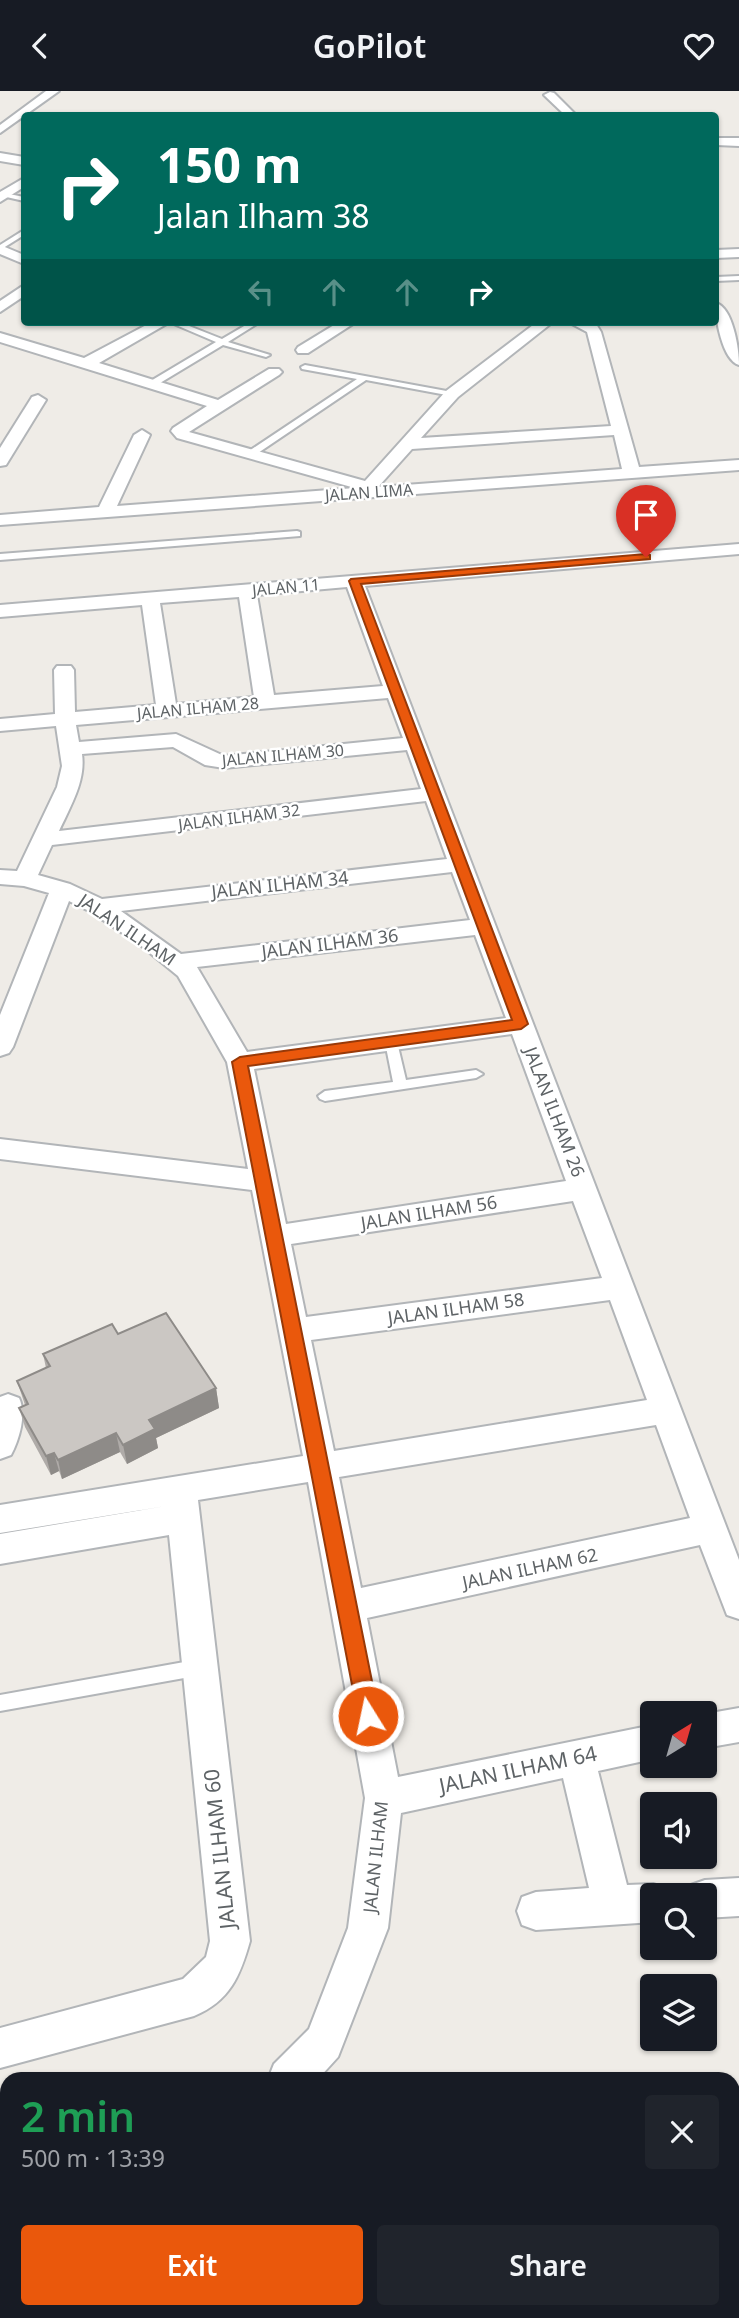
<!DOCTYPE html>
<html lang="en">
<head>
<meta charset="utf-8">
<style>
  body { margin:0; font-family:"Noto Sans",sans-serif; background:#20242c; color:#f1f3f6; height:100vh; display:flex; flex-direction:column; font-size:26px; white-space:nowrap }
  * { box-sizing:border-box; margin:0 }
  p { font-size:23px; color:#9ea1a6 }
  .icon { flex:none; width:38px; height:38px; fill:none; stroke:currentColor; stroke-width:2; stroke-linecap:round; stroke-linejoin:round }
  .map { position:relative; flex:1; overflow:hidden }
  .details { position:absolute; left:0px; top:1981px; width:740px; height:247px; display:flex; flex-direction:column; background:#171b24; border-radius:21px 21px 0 0; box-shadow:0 2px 5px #0004 }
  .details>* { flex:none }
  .top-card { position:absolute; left:21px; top:21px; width:698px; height:214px; border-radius:7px; box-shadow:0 2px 5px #0004; background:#00695c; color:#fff; overflow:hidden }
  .needle { width:46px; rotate:37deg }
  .controls { position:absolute; left:640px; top:1610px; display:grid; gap:14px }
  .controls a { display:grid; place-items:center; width:77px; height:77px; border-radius:7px; background:#171b24; box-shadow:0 2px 5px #0004; font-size:35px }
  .pin { position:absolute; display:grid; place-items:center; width:60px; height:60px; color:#fff; margin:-72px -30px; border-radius:50% 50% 50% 0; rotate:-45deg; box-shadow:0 0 7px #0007 }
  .pin .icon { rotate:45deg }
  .me { position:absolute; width:77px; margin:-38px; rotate:350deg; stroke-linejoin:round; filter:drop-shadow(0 0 5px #0008) }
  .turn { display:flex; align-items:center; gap:24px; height:147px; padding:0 21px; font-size:32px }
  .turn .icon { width:91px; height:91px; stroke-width:2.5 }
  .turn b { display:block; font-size:49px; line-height:60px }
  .lanes { display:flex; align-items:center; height:66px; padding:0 21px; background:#0003; justify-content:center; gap:35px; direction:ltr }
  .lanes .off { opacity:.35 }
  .round { display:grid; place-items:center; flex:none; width:74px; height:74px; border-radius:7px; background:#20242c }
  .summary { display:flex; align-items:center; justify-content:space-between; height:119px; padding:0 21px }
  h1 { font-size:42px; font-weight:600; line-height:52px; color:#1e9e55 }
  .action { display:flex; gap:14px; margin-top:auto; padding:14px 21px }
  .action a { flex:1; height:80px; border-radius:7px; background:#ea580c; color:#fff; font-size:28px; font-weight:600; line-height:80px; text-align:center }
  .action a+a { background:#20242c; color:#f1f3f6 }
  header { display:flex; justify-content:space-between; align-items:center; height:91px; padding:0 21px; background:#171b24; font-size:32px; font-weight:600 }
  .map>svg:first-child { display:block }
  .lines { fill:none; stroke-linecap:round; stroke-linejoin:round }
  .lane-casing { stroke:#b2b5b8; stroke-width:4 }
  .street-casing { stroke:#b2b5b8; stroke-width:4 }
  .lane { fill:#fff; fill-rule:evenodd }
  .street { fill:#fff; fill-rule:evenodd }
  .wall { fill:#afaba8 }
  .shaded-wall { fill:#8e8b88 }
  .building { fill:#cbc7c3; stroke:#8e8b88; stroke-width:2 }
  .route { fill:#ea580c; stroke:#983908; stroke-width:2 }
  .labels { text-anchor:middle; stroke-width:5; stroke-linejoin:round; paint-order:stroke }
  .far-street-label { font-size:16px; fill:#5e6366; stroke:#fff }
  .street-label { font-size:18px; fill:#5e6366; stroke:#fff }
  .near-street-label { font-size:21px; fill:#5e6366; stroke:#fff }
</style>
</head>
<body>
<header><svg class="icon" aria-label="back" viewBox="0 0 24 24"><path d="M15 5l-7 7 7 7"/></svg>GoPilot<svg class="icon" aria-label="heart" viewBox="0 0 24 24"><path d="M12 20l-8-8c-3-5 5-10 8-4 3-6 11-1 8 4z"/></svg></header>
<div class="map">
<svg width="739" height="2227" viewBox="0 0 739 2227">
  <rect width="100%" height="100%" fill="#efece7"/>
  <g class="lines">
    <g class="lane-casing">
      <g id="lane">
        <polygon points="4,102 24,106 24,110 2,105"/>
        <polygon points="24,139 24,144 0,159 0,154"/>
        <polygon points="739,185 739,189 716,190 716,186"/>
        <polygon points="169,231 179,231 222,248 251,231 260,231 228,251 270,264 266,266 223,254 155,295 149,295 149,291 216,251"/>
        <polygon points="305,274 452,301 456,303 452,305 366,289 255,364 249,364 249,360 357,288 302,278 301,276"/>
        <polygon points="297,440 300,441 300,445 0,469 0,463"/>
        <polygon points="391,947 397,951 406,989 476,979 483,983 476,987 325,1010 320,1008 318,1005 325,1000 393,991 385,951"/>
        <polygon points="201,1568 207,1570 210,1576 207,1582 201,1584 0,1620 0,1604"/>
      </g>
    </g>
    <g class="street-casing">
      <g id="street">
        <polygon points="46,0 59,0 0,42 0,34"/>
        <polygon points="550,1 554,2 576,24 565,24 544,4"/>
        <polygon points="716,47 739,47 739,55 716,54"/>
        <polygon points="0,62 24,66 24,74 0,70"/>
        <polygon points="24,87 24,96 0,111 0,101"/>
        <polygon points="0,154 24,164 24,173 0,163"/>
        <polygon points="739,158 739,166 716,167 716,159"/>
        <polygon points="24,194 24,205 0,221 0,210"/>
        <path d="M 716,212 C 733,217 739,258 739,274 C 722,269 715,226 716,212 Z"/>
        <path d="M 152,231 L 170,231 L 99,272 L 218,309 L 269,278 L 279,278 L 282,281 L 279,284 L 189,341 L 365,390 L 446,300 L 537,231 L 553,231 L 458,306 L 421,347 L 611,335 L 587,241 L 568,231 L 596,233 L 601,241 L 639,376 L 739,369 L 739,379 L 0,434 L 0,424 L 99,416 L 134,344 L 142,339 L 150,344 L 117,415 L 355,397 L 177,347 L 171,340 L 173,337 L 207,315 L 0,251 L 0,242 L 84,267 ZM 614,344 L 622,378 L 378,396 L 412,358 Z"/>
        <polygon points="339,231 356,231 308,262 298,262 296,259 298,256"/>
        <polygon points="38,304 46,309 6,374 0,375 0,357 32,306"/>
        <path d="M 739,453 L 739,463 L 365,495 L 739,1469 L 739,1528 L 727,1524 L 700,1454 L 367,1527 L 398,1686 L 653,1634 L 653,1668 L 598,1680 L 627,1794 L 653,1793 L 667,1798 L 669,1804 L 653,1804 L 653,1831 L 536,1839 L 522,1834 L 517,1820 L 522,1806 L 536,1801 L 589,1797 L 563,1687 L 401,1722 L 388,1837 L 338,1966 L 318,1988 L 268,1988 L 274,1973 L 309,1938 L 348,1837 L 365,1707 L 308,1391 L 198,1409 L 250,1850 C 240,1885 230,1910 194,1925 L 0,1977 L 0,1937 L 183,1888 L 206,1866 L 210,1850 L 169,1444 L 0,1473 L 0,1443 L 166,1415 L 0,1442 L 0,1414 L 303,1365 L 252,1099 L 0,1068 L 0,1048 L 248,1078 L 227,971 L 178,885 L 139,853 L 91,821 L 69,810 L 13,956 L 9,962 L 0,965 L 0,924 L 49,802 L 24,795 L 0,793 L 0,779 L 17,780 L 57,696 L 62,675 L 56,635 L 0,640 L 0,628 L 55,623 L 54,579 L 57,575 L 71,575 L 74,579 L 75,621 L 156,614 L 142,514 L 0,526 L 0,514 ZM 347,496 L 383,595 L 274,604 L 257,504 ZM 239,506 L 254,606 L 176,613 L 160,512 ZM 388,607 L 403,647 L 224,665 L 176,643 L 79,651 L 76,634 ZM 173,656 L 205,674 L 224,677 L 407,659 L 421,698 L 59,740 C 70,716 86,690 82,663 ZM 426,710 L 447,768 L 102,808 L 70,793 L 38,784 L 52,754 ZM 452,781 L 470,829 L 181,863 L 121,820 ZM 475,844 L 506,927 L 247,961 L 197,876 ZM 512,943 L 566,1090 L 286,1133 L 254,978 ZM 573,1110 L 602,1187 L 306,1226 L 291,1153 ZM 610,1209 L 647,1309 L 334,1360 L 311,1249 ZM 656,1334 L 690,1427 L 361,1497 L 339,1386 Z"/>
        <path d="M 8,1303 L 19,1307 C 27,1323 19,1349 11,1364 L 0,1368 L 0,1306 Z"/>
        <polygon points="739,1617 739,1651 705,1657 705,1623"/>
        <polygon points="739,1787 739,1825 705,1827 705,1804 687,1804 691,1794 705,1789"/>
        <rect x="733" y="2097" width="6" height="44"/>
        <polygon points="7,2113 7,2157 0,2159 0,2115"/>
        <rect x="243" y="2221" width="44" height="6"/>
      </g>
    </g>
    <use href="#lane" class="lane"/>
    <use href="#street" class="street"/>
  </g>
  <polygon class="wall" points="118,1243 216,1297 219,1317 156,1347 158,1357 127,1373 120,1361 62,1388 59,1380 51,1384 25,1336 19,1317 25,1314 17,1290 46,1277 43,1263"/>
  <g class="shaded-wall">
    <polygon points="216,1297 219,1317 156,1347 158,1357 127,1373 123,1354 149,1329"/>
    <polygon points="116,1342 120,1361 62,1388 58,1369"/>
    <polygon points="54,1362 59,1380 51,1384 46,1365"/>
  </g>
  <polygon class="building" points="166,1222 216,1297 149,1329 155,1338 123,1354 116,1342 58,1369 54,1362 46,1365 19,1317 28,1313 17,1290 50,1275 43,1263 112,1233 118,1243"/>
  <polygon class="route" points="646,463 650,464 650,468 361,493 528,933 521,938 248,975 379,1625 376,1632 368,1634 361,1632 358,1625 232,971 240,966 512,929 349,490 351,488"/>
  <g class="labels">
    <g class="far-street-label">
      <text transform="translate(369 401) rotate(-4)" y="6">JALAN LIMA</text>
      <text transform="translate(286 496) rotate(-5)" y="6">JALAN 11</text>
      <text transform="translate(198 617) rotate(-5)" y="6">JALAN ILHAM 28</text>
      <text transform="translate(283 664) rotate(-5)" y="6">JALAN ILHAM 30</text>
      <text transform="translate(239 726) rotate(-7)" y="6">JALAN ILHAM 32</text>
    </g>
    <g class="street-label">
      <text transform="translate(280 794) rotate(-6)" y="6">JALAN ILHAM 34</text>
      <text transform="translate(127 839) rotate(34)" y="6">JALAN ILHAM</text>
      <text transform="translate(330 853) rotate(-7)" y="6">JALAN ILHAM 36</text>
      <text transform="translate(554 1021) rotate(69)" y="6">JALAN ILHAM 26</text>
      <text transform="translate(429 1122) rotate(-9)" y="6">JALAN ILHAM 56</text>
      <text transform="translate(456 1218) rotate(-8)" y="6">JALAN ILHAM 58</text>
      <text transform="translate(530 1478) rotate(-12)" y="6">JALAN ILHAM 62</text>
      <text transform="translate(376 1766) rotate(-84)" y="6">JALAN ILHAM</text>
    </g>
    <g class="near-street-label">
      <text transform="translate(518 1679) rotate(-12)" y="7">JALAN ILHAM 64</text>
      <text transform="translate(220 1758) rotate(-96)" y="7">JALAN ILHAM 60</text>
    </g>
  </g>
</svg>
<div class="controls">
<a><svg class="needle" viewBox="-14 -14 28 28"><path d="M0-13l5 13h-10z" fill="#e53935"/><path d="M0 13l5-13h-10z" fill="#9ea1a6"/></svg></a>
<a><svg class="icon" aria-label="sound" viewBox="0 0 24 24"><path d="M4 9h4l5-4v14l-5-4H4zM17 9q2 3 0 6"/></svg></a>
<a><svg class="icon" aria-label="search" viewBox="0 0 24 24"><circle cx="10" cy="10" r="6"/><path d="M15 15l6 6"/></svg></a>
<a><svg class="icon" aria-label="layers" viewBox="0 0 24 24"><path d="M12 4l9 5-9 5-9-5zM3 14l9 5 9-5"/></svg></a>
</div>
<div class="pin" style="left:646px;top:466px;background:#d93025"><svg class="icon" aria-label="arrive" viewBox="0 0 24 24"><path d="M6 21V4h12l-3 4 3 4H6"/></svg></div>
<svg class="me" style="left:368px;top:1625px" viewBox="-20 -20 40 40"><circle r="17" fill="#ea580c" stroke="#fff" stroke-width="3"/><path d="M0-11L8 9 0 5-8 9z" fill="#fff"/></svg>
<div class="top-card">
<div class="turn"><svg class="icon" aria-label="right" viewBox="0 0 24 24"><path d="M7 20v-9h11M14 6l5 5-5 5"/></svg><div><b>150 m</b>Jalan Ilham 38</div></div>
<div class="lanes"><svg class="icon off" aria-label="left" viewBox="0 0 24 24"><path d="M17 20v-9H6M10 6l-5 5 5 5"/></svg><svg class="icon off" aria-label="ahead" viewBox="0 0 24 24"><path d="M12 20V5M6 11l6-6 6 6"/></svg><svg class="icon off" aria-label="ahead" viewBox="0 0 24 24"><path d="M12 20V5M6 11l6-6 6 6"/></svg><svg class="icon" aria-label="right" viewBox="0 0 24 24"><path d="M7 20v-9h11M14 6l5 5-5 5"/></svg></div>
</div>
<section class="details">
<div class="summary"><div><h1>2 min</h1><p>500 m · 13:39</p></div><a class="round"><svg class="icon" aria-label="close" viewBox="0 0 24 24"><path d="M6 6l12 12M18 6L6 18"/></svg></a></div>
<div class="action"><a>Exit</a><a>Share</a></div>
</section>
</div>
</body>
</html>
